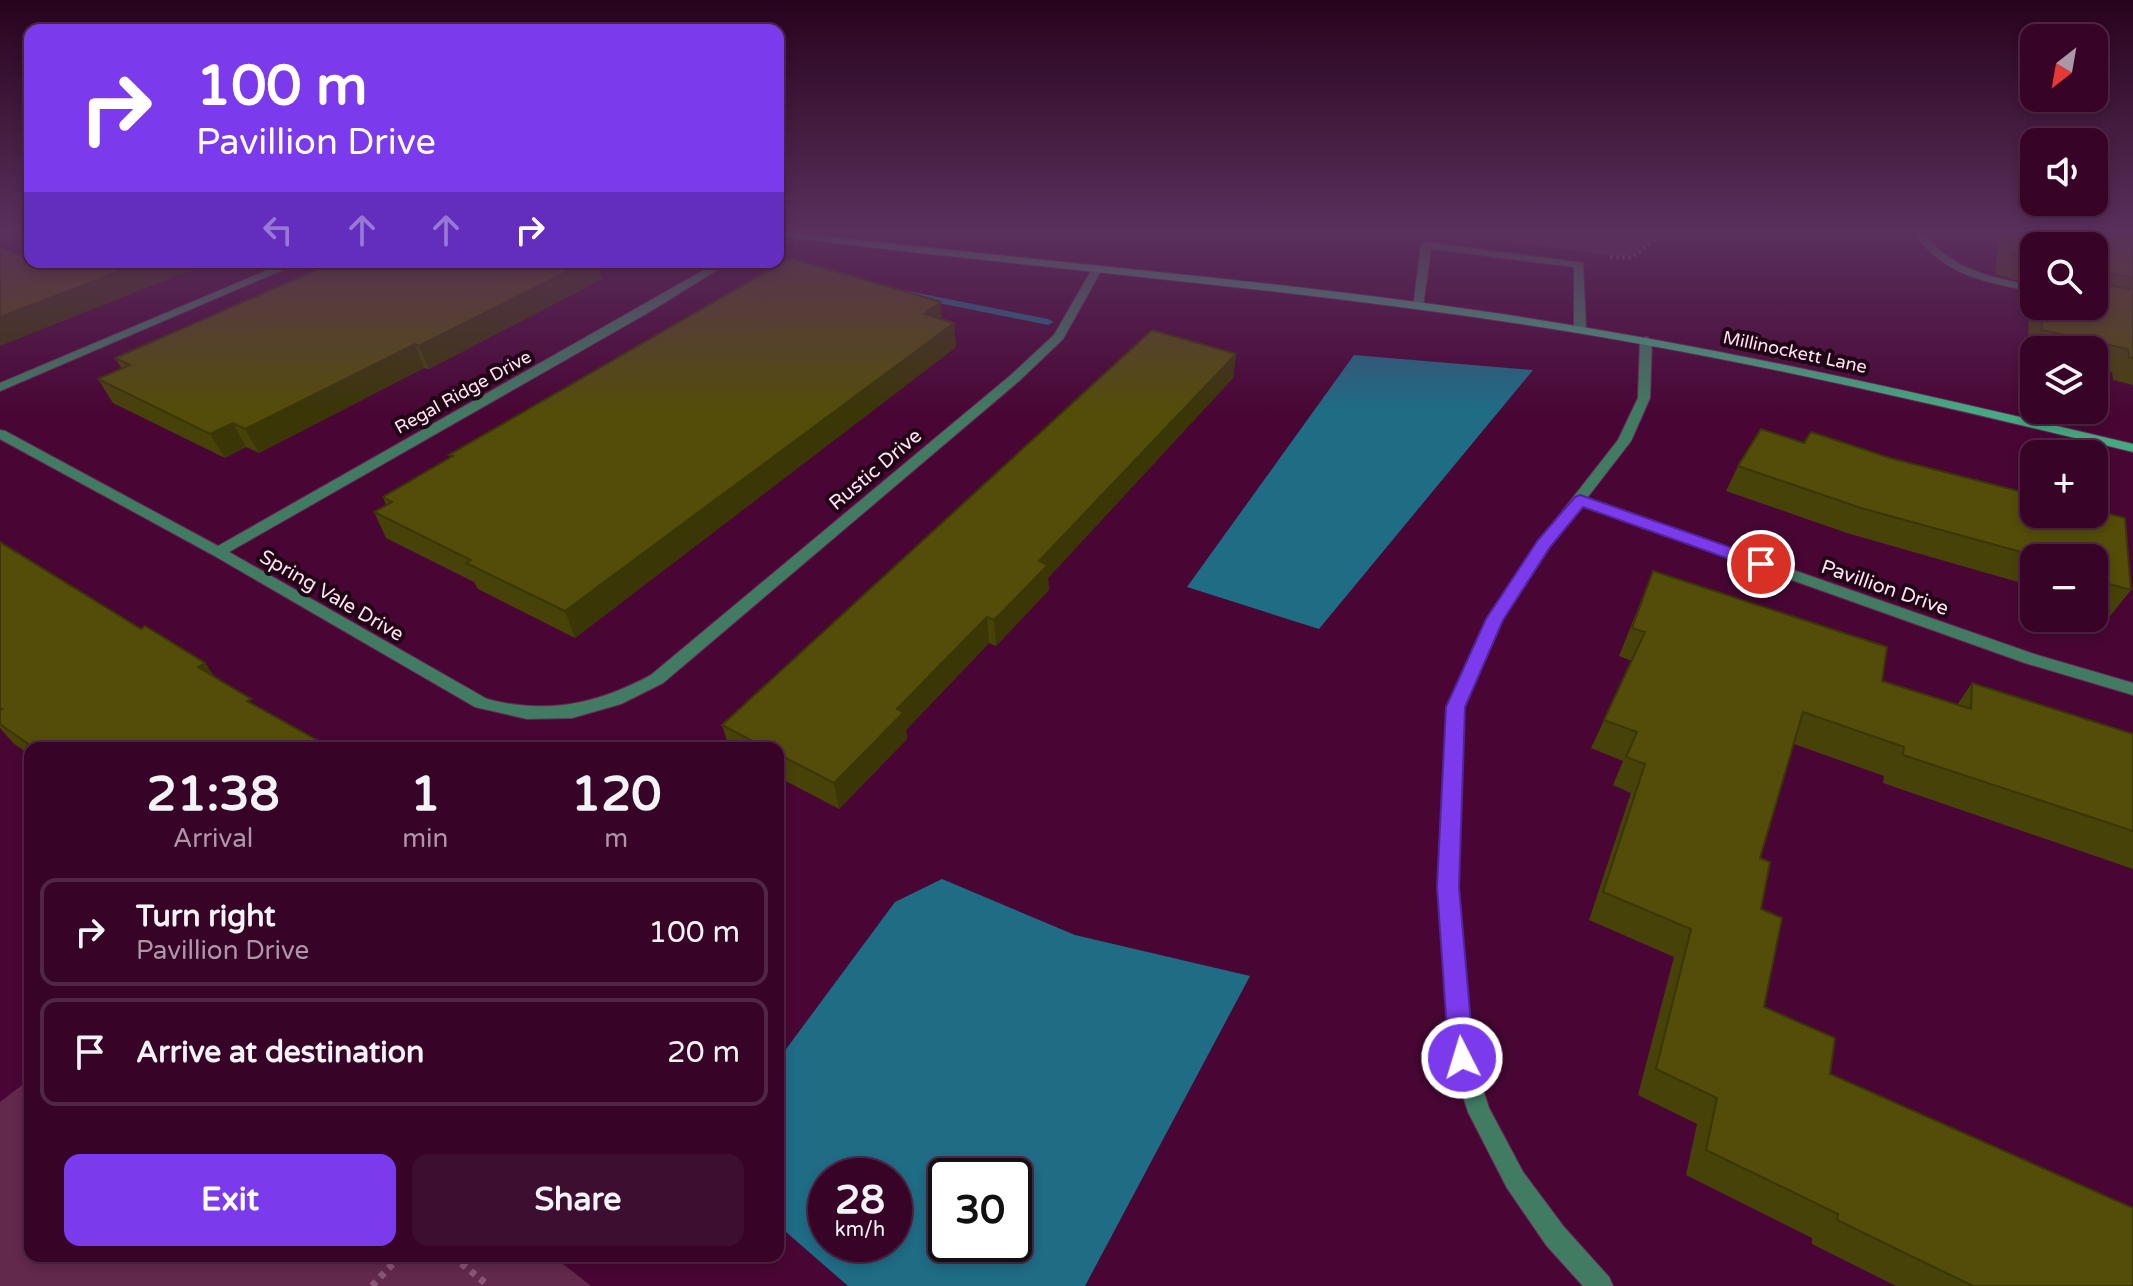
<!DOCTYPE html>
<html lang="en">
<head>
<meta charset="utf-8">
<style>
  body { margin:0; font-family:"Varela Round",sans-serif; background:#3e0e30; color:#f1f3f6; height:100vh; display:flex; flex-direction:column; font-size:30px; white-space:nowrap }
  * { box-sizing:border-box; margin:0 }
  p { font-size:26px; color:#aa98a8 }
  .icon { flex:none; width:44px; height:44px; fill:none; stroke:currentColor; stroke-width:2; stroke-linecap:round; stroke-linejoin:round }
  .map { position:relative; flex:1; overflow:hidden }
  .side { position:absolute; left:24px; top:742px; width:760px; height:520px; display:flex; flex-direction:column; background:#370428; border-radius:16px; box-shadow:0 4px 12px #0003,0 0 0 2px #512545 }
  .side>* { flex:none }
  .guide { position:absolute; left:24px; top:24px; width:760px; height:244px; border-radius:16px; box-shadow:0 4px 12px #0003,0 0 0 2px #512545; background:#7c3aed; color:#fff; overflow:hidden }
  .needle { width:52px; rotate:211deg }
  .controls { position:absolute; left:2020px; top:24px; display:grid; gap:16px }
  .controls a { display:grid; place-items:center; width:88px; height:88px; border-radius:16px; background:#370428; box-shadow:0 4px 12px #0003,0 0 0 2px #512545; font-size:40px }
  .speed { position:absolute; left:808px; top:1158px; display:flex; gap:16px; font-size:40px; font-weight:700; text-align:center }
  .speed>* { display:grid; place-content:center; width:104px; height:104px; border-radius:50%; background:#370428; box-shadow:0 4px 12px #0003,0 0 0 2px #512545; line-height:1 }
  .speed small { font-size:20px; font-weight:400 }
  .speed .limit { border:4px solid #111; border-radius:12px; background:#fff; color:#111 }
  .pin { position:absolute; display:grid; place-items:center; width:68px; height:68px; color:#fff; margin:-34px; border:4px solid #fff; border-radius:50%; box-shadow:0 2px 8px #0007 }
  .me { position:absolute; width:88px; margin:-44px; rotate:355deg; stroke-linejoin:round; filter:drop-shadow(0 0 6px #0008) }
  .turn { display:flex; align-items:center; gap:28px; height:168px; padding:0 40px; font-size:36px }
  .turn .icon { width:104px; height:104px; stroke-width:2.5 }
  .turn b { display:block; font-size:56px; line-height:68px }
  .lanes { display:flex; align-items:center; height:76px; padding:0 40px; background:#0003; justify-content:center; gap:40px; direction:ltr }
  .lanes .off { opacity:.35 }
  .eta { display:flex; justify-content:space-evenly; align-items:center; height:136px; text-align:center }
  .eta b { font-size:48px; font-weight:700; line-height:56px }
  .action { display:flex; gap:16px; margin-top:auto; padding:16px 40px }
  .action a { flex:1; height:92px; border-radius:16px; background:#7c3aed; color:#fff; font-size:32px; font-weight:700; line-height:92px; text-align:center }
  .action a+a { background:#3e0e30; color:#f1f3f6 }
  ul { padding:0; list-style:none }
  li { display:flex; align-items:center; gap:24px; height:108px; margin:0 16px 12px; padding:0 24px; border:4px solid #512545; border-radius:16px }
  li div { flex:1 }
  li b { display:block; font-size:30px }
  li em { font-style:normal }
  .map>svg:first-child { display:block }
  .green { fill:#62294d }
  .water { fill:#1f6c85; fill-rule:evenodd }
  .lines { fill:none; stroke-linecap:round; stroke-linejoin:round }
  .stream { fill:#1f6c85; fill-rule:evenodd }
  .lane-casing { stroke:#662a53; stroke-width:2 }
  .street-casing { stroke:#662a53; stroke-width:2 }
  .secondary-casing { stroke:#662a53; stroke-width:2 }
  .path-far1 { stroke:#895578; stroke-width:4; stroke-dasharray:3 3; stroke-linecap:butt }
  .path { stroke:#895578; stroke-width:7; stroke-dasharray:6 6; stroke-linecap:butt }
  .lane { fill:#417b62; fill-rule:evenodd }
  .street { fill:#417b62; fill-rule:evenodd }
  .secondary { fill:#47a982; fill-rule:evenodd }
  .wall { fill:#474208 }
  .shaded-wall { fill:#3a3606 }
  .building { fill:#534d09; stroke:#3a3606; stroke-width:2 }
  .route { fill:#7c3aed; stroke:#51269a; stroke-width:2 }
  .labels { text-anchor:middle; stroke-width:8; stroke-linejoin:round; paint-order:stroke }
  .far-street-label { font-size:18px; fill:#fee4f2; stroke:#210517 }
  .street-label { font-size:20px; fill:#fee4f2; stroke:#210517 }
</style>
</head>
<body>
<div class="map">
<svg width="2133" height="1286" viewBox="0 0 2133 1286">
  <rect width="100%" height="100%" fill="#490635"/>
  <g class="green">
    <polygon points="1440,233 1660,233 1636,253 1624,257"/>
    <polygon points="30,1079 30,1256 553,1256 591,1286 0,1286 0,1102"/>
  </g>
  <g class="water">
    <polygon points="1354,355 1533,370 1319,629 1187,587"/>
    <path d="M 942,879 L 1075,935 L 1250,976 L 1085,1286 L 848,1286 L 778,1225 L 778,1060 L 895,902 ZM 826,1176 L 894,1176 L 894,1244 L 826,1244 ZM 946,1176 L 1014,1176 L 1014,1244 L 946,1244 Z"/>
  </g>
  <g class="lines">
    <g class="stream">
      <polygon points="750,262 795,268 800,271 795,274 754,267 750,266"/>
      <polygon points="908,291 1048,319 1054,322 1048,325 904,296 903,294"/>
    </g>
    <g class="lane-casing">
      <polygon id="lane" points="1426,242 1583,263 1586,330 1580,333 1574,330 1574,267 1431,249 1423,306 1413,308 1421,245"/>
    </g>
    <g class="street-casing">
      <g id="street">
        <path d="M 1919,233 L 1929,233 L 1928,238 C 1954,271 1995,278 2034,286 L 2034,292 C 1990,283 1946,276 1918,238 Z"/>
        <polygon points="287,262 301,262 0,391 0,383"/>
        <path d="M 718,262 L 730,262 L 651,311 L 229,552 L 487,699 C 546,715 598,704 651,675 L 1011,375 L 1054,335 L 1091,271 L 1100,269 L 1101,271 L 1063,339 L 1019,381 L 663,683 L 621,704 L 572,718 L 527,719 L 475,707 L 213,555 L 0,439 L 0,430 L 5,431 L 218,546 Z"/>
        <polygon points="1646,337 1652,340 1650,398 1631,441 1587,498 2037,655 2133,683 2133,695 2025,663 1581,505 1550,547 1503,619 1463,707 1458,887 1473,1058 1489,1108 1523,1172 1564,1227 1609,1277 1613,1286 1583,1286 1546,1245 1507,1188 1468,1112 1451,1058 1438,887 1447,707 1489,615 1539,541 1618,440 1638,398 1640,340"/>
      </g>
    </g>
    <g class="secondary-casing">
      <path id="secondary" d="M 778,233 L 801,233 C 1032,261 1265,279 1495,313 C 1710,345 1922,393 2133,444 L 2133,452 C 1947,407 1761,363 1572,332 C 1338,294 1102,274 867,247 L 778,236 Z"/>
    </g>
    <polyline class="path-far1" points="1610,257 1631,258 1664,233"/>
    <g class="path">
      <polyline points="452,1256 489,1286"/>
      <polyline points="372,1286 400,1256"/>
    </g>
    <use href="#lane" class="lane"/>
    <use href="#street" class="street"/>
    <use href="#secondary" class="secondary"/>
  </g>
  <g class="wall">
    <polygon points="1149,233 1191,233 1190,236"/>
    <polygon points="1999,233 2133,233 2133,385 2113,380 2112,372 2094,368 2094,350 2034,350 2034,355 2028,353 2029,294 2034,286 2034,306 2094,306 2034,246 2034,285 1995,274"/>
    <polygon points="335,262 597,262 602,279 429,369 424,368 259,453 246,447 225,458 113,403 98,379 122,369 115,358"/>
    <polygon points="942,320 954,323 956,347 575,638 478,589 474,582 386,538 374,512 386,505 383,497 451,458 449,455"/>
    <polygon points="1236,354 1233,378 1048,578 1049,590 996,646 989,643 906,730 907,739 839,809 778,777 778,748 729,748 722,725"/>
    <polygon points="1761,429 1804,443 1811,432 1890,458 2034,495 2034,514 2094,514 2094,510 2125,518 2131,590 2110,616 2094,611 2094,558 2034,558 2034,594 2018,589 2018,582 1847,533 1726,491 1738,466"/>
    <polygon points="0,542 141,629 205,663 214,676 254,705 331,748 30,748 30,755 13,743 0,728"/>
    <polygon points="1653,571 1882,681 1957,705 1972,683 2133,734 2133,869 1883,783 1884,776 1794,744 1760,858 1764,1007 1830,1074 2133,1286 1896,1286 1812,1244 1812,1238 1686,1175 1697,1124 1638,1095 1674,957 1589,920 1631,793 1613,785 1623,761 1591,748 1632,661 1619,656"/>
  </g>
  <g class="shaded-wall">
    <polygon points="1264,233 1307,233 1264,237"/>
    <polygon points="144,262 212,262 0,346 0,317"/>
    <polygon points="586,262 597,262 602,279 429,369 419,346"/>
    <polygon points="941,302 942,325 924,314"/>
    <polygon points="954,323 956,347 575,638 565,611"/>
    <polygon points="415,344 424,368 259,453 245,429"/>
    <polygon points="1236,354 1233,378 1048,578 1049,590 996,646 994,620 1039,561"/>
    <polygon points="233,423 246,447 225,458 210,434"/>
    <polygon points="987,617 989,643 906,730 907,739 839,809 834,783 897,709"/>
    <polygon points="205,663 223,689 198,667"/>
  </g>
  <g class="building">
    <polygon points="2009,233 2133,233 2133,278 2109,273 2105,276 2108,285 2133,290 2133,358 2129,357 2128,349 2042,330 2042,306 2094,306 2094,246 2034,246 2034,260 2008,252"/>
    <polygon points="0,247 30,260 30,262 144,262 0,317"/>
    <polygon points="790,258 941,302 924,314 954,323 565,611 466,563 471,560 374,512 392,502 383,497 453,456 449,455"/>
    <polygon points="335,262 586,262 419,346 415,344 245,429 233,423 210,434 98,379 130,365 115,358"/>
    <polygon points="1152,330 1236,354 1039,561 1048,565 994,620 987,617 897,709 904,712 834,783 778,754 778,748 766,748 722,725"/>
    <polygon points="1761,429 1804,443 1811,432 1890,458 2034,495 2034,514 2094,514 2094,510 2125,518 2131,590 2094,580 2094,558 2036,558 2036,556 1861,508 1738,466"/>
    <polygon points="0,542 141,629 145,626 205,663 198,667 251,699 247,701 331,748 34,748 0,724 0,710 2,709 0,708"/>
    <polygon points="1653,571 1887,647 1882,681 1971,709 1972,683 2133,734 2133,831 1903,755 1904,747 1803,712 1760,858 1770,862 1761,909 1782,918 1764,1007 1835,1038 1830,1074 2133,1208 2133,1286 1973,1286 1837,1220 1838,1214 1706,1150 1717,1098 1656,1069 1691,929 1603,892 1645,764 1626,757 1637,732 1604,720 1645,632 1632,628"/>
  </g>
  <linearGradient id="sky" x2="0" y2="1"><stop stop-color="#28031d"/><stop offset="0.56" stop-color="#59305c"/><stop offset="1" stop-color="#59305c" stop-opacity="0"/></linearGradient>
  <rect width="2133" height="413" fill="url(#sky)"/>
  <polygon class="route" points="1580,495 1767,560 1769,564 1767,568 1755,568 1583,507 1550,547 1503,620 1465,707 1459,887 1474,1058 1471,1066 1462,1069 1453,1066 1449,1058 1437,887 1446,707 1486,619 1538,540 1575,497"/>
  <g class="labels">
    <g class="far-street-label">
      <text transform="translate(1795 352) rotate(12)" y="6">Millinockett Lane</text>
      <text transform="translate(463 392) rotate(-29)" y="6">Regal Ridge Drive</text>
    </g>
    <g class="street-label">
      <text transform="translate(875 469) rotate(-40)" y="7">Rustic Drive</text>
      <text transform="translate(1885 587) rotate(19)" y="7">Pavillion Drive</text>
      <text transform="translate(332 595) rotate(30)" y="7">Spring Vale Drive</text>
    </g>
  </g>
</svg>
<div class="controls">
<a><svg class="needle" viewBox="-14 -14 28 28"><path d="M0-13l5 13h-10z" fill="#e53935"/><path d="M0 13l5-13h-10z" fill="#aa98a8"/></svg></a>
<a><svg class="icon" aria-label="sound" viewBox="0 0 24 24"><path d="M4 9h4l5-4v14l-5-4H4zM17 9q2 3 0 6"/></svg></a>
<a><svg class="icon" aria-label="search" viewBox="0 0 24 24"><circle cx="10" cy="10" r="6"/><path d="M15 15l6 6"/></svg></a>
<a><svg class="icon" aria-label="layers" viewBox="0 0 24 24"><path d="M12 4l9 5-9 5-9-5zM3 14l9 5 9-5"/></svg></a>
<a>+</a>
<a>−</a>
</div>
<div class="speed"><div>28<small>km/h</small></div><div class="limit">30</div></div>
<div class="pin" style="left:1761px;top:564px;background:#d93025"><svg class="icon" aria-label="arrive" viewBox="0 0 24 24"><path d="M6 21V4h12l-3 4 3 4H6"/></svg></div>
<svg class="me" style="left:1462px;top:1058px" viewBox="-20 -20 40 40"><circle r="17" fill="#7c3aed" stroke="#fff" stroke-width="3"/><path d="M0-11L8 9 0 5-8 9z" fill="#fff"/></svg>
<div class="guide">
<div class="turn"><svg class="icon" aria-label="right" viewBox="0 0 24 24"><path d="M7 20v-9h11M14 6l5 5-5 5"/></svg><div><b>100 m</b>Pavillion Drive</div></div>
<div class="lanes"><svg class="icon off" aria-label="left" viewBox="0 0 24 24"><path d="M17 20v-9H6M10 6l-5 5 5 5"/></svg><svg class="icon off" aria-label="ahead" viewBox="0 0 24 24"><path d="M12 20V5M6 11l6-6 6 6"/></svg><svg class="icon off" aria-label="ahead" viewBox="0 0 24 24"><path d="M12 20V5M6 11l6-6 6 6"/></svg><svg class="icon" aria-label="right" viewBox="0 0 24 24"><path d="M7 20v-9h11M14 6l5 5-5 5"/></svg></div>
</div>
<section class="side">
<div class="eta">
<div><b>21:38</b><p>Arrival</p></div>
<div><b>1</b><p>min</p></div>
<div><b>120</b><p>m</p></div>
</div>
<ul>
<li><svg class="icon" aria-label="right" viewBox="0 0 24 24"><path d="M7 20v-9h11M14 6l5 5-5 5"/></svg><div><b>Turn right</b><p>Pavillion Drive</p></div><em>100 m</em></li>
<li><svg class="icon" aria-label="arrive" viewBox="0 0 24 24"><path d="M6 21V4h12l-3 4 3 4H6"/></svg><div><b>Arrive at destination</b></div><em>20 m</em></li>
</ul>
<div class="action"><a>Exit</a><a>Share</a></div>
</section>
</div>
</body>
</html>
